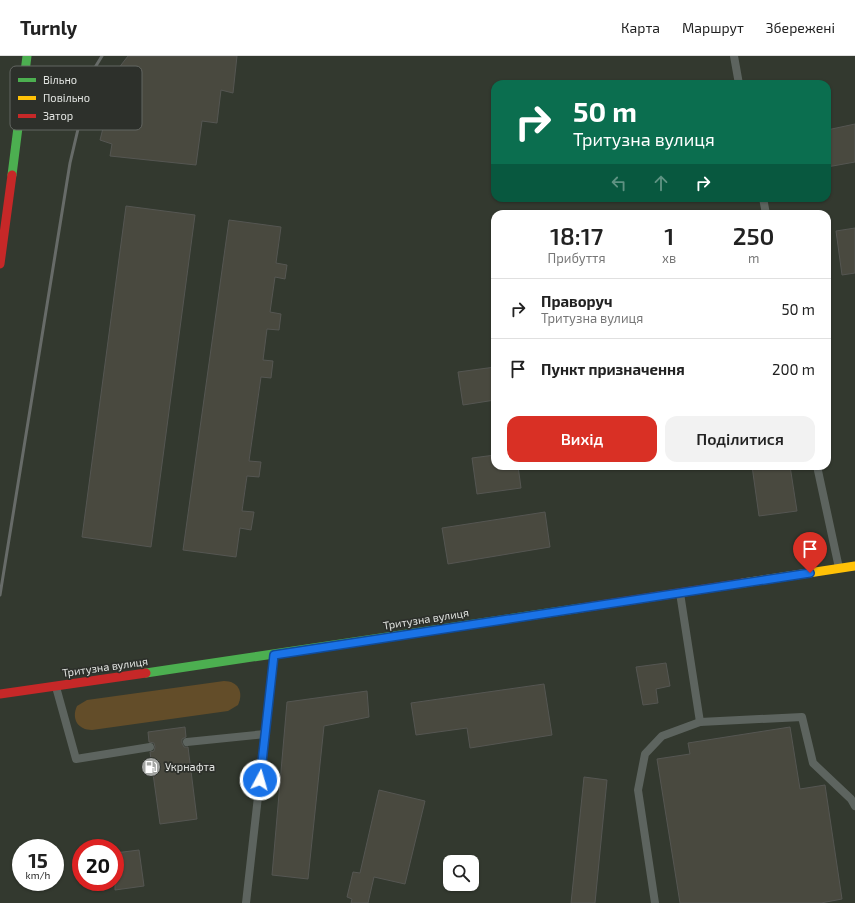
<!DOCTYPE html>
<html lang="uk">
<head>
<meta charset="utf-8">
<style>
  body { margin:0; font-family:"Exo 2",sans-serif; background:#f2f2f2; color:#222; height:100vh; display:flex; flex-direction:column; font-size:15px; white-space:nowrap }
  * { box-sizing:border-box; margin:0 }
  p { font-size:13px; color:#767676 }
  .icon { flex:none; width:22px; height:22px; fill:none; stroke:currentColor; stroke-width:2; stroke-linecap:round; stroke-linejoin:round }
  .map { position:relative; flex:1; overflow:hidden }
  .details { position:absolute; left:491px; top:154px; width:340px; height:260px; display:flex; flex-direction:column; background:#fff; border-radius:12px; box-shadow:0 1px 3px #0004 }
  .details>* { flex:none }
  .guide { position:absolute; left:491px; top:24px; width:340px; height:122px; border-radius:12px; box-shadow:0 1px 3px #0004; background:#0b6e4f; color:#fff; overflow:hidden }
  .fabs { position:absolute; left:443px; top:799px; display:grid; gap:8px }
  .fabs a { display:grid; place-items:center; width:36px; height:36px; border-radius:8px; background:#fff; box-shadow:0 1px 3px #0004; font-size:20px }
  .speed { position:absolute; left:12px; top:783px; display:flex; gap:8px; font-size:20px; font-weight:700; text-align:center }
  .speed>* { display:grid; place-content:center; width:52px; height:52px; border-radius:50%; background:#fff; box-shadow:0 1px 3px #0004; line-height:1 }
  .speed small { font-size:10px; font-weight:400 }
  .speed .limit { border:6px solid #d22; background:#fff; color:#111 }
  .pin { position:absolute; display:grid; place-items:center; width:34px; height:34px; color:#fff; margin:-41px -17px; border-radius:50% 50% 50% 0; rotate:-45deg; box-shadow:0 0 4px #0007 }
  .pin .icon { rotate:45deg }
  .me { position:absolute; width:44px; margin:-22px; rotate:6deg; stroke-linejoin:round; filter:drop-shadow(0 0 3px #0008) }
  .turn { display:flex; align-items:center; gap:14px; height:84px; padding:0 16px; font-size:18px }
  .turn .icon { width:52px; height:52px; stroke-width:2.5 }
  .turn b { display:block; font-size:28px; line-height:34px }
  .lanes { display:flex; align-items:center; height:38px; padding:0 16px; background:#0003; justify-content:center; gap:20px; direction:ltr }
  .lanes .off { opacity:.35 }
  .eta { display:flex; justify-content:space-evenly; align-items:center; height:68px; text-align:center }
  .eta b { font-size:24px; font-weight:600; line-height:28px }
  .primary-button { display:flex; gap:8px; margin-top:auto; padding:8px 16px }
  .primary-button a { flex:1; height:46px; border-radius:12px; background:#d93025; color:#fff; font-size:16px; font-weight:600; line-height:46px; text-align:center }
  .primary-button a+a { background:#f2f2f2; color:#222 }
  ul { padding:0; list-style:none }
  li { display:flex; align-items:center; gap:12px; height:60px; padding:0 16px; border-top:1px solid #e0e0e0 }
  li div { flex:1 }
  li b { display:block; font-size:15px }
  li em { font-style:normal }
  header { display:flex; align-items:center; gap:24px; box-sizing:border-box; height:56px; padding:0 20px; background:#fff; border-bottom:1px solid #e0e0e0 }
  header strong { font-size:19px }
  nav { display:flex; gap:22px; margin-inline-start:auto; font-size:14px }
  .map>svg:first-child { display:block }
  .built { fill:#33392f; fill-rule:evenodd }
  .green { fill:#634d29 }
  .building { fill:#49493f; stroke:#555652 }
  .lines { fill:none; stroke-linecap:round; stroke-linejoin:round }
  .lane { stroke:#5d645f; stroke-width:8 }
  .fast { stroke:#4caf50; stroke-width:9 }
  .slow { stroke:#ffc107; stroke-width:9 }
  .jam { stroke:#c62828; stroke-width:9 }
  .rail { stroke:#676b68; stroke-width:3 }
  .route-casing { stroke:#114b97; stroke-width:10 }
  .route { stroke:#1a73e8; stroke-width:7 }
  .labels { text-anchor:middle; stroke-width:3.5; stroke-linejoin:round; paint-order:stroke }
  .street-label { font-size:11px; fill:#e2e4e1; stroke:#2d302b }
  .poi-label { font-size:11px; fill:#e2e4e1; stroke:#2d302b; text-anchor:start }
  .key { fill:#2d302b; stroke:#636662; stroke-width:1 }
  .key-label { font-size:11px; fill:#e2e4e1 }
</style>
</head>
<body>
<header>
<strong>Turnly</strong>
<nav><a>Карта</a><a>Маршрут</a><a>Збережені</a></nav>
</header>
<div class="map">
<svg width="855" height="847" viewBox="0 0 855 847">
  <rect width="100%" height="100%" fill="#2d2f2c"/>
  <path class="built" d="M 0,0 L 855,0 L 855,847 L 0,847 ZM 495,28 L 827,28 L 827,142 L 495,142 ZM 495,158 L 827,158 L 827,410 L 495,410 ZM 21,792 L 55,792 L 55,826 L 21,826 ZM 81,792 L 115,792 L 115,826 L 81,826 ZM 450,806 L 472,806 L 472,828 L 450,828 Z"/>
  <path class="green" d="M 224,625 C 238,625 244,636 238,649 L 228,655 L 92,674 C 78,674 71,663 77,650 L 87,644 Z"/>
  <g class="building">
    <polygon points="128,0 237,0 233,37 221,34 217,67 202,65 196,109 110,100 112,88 100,84 118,13"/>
    <polygon points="855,68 855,106 827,111 827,74"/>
    <polygon points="126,150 195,159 151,491 82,481"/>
    <polygon points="229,164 281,171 276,207 287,209 285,223 275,221 270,256 281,258 279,274 267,273 263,304 273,305 271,322 261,321 249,405 261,406 259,421 247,420 242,455 254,456 251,474 240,472 236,501 183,494"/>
    <polygon points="855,172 855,217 842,219 836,175"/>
    <polygon points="495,311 495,344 463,349 458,316"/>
    <polygon points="495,399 495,410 518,410 521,432 477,438 472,402"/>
    <polygon points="752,410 790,410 797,455 759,460"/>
    <polygon points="545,456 550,491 448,508 442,472"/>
    <polygon points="666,607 670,630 656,633 658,647 643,649 636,611"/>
    <polygon points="544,628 552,679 470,692 467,672 416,679 411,647"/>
    <polygon points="367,635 369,661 324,670 308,823 272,819 287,646"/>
    <polygon points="185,671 186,681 182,683 182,687 184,691 188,691 197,763 160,768 150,696 154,695 155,691 154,687 149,686 148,676"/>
    <polygon points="790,671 800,733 825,729 842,843 821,847 680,847 657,703 690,698 688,687"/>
    <polygon points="584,721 607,724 595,847 571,847"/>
    <polygon points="379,734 425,745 405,828 374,821 368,847 351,847 352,843 347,841 353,816 360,817"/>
    <polygon points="139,794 144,830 115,834 115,797"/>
  </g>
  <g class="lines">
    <g class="lane">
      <polyline points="734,0 739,28"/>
      <polyline points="763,142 766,158"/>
      <polyline points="817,410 839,512"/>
      <polyline points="680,537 700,666"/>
      <polyline points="56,631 76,703 150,691"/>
      <polyline points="187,686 265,678"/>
      <polyline points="246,847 274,599"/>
      <polyline points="655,847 638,734 645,698 662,680 700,666 802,661 813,707 851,743 855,750"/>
    </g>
    <g class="fast">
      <polyline points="12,119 27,0"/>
      <polyline points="146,617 581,552"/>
    </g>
    <polyline class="slow" points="743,527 855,510"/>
    <g class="jam">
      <polyline points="0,208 12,119"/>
      <polyline points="581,552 743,527"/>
      <polyline points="0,638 146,617"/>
    </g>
    <polyline class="rail" points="0,539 70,107 91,18 102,0"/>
  </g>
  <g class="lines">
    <g class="route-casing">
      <polyline id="route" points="260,724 274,599 810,517"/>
    </g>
    <use href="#route" class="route"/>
  </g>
  <defs>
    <g id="fuel-disc" transform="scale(1)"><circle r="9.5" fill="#a3a5a2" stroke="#2d302b"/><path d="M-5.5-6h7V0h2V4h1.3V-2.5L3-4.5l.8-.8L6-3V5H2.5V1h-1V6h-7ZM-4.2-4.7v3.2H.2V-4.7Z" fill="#fff"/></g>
  </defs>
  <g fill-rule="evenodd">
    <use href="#fuel-disc" x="151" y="711"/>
  </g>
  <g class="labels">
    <g class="street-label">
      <text transform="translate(426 563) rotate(-9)" y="4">Тритузна вулиця</text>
      <text transform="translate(105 611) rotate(-8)" y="4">Тритузна вулиця</text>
    </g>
    <g class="poi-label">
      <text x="165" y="715">Укрнафта</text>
    </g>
  </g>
  <rect x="10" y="10" width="132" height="64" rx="6" class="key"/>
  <rect x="18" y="22" width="18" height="4" fill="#4caf50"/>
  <rect x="18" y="40" width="18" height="4" fill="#ffc107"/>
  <rect x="18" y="58" width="18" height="4" fill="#c62828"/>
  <g class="key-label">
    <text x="43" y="28">Вільно</text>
    <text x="43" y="46">Повільно</text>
    <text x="43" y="64">Затор</text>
  </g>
</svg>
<div class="fabs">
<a><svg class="icon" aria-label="search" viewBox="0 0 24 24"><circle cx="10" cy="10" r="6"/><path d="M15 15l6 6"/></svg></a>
</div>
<div class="speed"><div>15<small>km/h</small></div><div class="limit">20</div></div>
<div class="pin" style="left:810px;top:517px;background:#d93025"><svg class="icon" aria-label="arrive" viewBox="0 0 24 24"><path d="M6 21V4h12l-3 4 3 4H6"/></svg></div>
<svg class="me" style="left:260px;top:724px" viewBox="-20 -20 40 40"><circle r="17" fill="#1a73e8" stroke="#fff" stroke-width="3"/><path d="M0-11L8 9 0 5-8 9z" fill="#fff"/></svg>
<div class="guide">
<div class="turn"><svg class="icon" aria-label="right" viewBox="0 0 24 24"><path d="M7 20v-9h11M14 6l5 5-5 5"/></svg><div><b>50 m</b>Тритузна вулиця</div></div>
<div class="lanes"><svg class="icon off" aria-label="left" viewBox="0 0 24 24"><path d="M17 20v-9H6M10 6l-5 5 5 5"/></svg><svg class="icon off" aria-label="ahead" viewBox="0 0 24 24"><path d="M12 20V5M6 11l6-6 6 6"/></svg><svg class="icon" aria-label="right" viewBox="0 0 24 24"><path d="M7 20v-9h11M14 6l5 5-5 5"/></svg></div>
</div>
<section class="details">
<div class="eta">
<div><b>18:17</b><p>Прибуття</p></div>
<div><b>1</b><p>хв</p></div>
<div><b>250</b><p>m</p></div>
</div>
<ul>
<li><svg class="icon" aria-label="right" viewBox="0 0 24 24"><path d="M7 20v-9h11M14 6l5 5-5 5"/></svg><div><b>Праворуч</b><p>Тритузна вулиця</p></div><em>50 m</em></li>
<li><svg class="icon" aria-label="arrive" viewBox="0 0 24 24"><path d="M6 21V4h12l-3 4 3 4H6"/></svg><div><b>Пункт призначення</b></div><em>200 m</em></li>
</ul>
<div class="primary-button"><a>Вихід</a><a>Поділитися</a></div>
</section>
</div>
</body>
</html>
